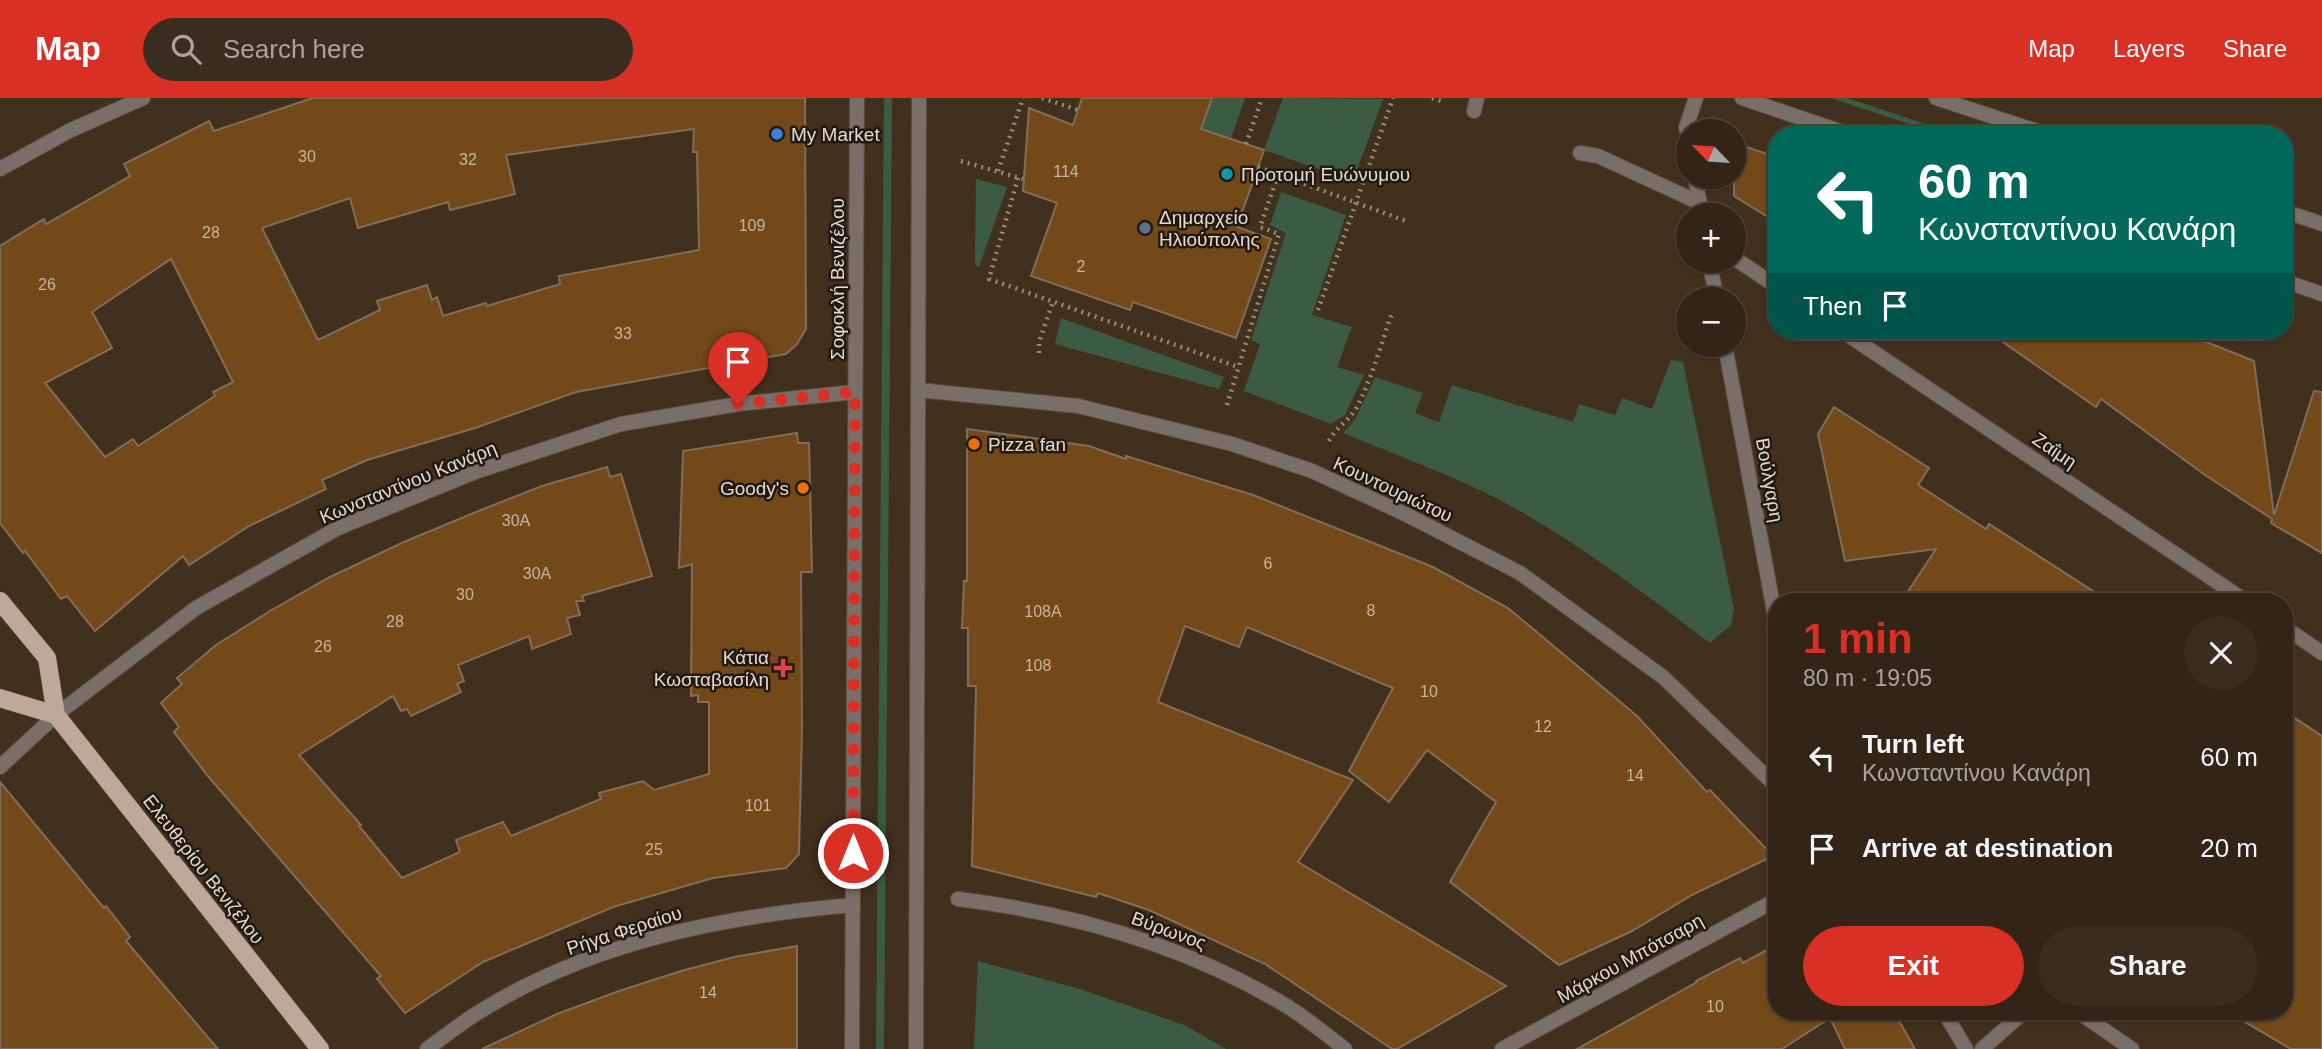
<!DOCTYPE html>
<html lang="en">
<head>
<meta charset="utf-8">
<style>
  body { margin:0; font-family:Arial,sans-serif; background:#3a2c1f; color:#f1f3f6; height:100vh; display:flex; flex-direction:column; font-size:26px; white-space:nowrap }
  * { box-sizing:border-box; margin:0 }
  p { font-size:23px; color:#a8a4a1 }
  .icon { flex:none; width:38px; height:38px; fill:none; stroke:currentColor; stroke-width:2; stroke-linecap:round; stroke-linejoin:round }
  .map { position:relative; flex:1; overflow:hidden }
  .side { position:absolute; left:1768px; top:495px; width:525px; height:427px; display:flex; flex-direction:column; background:#322416; border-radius:28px; box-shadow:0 2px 5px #0004,0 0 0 2px #4d4135 }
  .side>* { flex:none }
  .hud { position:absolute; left:1768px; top:28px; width:525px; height:214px; border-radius:28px; box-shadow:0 2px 5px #0004,0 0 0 2px #4d4135; background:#00695c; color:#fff; overflow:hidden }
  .needle { width:46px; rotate:295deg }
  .fabs { position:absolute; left:1676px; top:21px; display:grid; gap:14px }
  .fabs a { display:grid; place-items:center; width:70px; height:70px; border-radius:50%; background:#322416; box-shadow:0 2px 5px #0004,0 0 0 2px #4d4135; font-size:35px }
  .pin { position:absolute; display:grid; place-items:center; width:60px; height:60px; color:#fff; margin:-72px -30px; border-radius:50% 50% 50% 0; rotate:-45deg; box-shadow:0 0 7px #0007 }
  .pin .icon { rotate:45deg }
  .me { position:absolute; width:77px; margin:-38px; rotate:0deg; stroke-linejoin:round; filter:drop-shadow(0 0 5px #0008) }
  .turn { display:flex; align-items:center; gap:24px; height:147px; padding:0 35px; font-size:32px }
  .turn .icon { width:91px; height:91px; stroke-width:2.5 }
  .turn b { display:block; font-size:49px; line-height:60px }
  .then { display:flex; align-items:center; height:66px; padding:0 35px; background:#0003; gap:14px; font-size:26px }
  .round { display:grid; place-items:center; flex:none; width:74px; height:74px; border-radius:37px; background:#3a2c1f }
  .head { display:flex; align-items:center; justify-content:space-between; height:119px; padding:0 35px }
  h1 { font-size:42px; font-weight:600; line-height:52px; color:#d93025 }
  .button { display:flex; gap:14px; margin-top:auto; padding:14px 35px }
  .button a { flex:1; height:80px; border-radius:42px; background:#d93025; color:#fff; font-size:28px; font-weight:600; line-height:80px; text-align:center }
  .button a+a { background:#3a2c1f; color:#f1f3f6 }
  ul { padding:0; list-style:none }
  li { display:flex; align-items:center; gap:21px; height:91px; padding:0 35px }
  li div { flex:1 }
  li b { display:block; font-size:26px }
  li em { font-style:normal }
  header { display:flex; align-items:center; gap:42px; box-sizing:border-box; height:98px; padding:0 35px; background:#d93025; color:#fff }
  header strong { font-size:33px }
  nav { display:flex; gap:38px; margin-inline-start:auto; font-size:24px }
  .search { width:490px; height:63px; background:#3a2c1f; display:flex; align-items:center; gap:18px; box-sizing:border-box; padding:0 24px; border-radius:38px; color:#a8a4a1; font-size:26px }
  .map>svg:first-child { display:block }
  .green { fill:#3b5c42 }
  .building { fill:#73491a; stroke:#826d59; stroke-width:2; fill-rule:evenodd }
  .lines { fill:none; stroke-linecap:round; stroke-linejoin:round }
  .service-casing { stroke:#5f4e3e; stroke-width:16 }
  .pedestrian-casing { stroke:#5f4e3e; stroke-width:16 }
  .minor-casing { stroke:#5f4e3e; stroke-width:16 }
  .tertiary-casing { stroke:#5f4e3e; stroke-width:16 }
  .primary-casing { stroke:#5f4e3e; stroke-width:19 }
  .path { stroke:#998a7c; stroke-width:4.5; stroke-dasharray:2 5; stroke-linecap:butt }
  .service { stroke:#7a6e68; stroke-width:14 }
  .pedestrian { stroke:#7a6e68; stroke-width:14 }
  .minor { stroke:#7a6e68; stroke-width:14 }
  .tertiary { stroke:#7a6e68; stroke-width:14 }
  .primary { stroke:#bfa79a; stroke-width:18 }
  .route { stroke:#d93025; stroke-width:12; stroke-dasharray:0 21.6 }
  .shop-dot { fill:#3f7fe0; stroke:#221a12; stroke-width:2.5 }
  .culture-dot { fill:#0f9aa8; stroke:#221a12; stroke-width:2.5 }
  .service-dot { fill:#5c6f8a; stroke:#221a12; stroke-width:2.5 }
  .food-dot { fill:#e8710a; stroke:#221a12; stroke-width:2.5 }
  .health-dot { fill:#e0444e; stroke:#221a12; stroke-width:2.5 }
  .labels { text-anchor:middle; stroke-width:5; stroke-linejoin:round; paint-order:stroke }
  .number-label { font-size:16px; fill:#c8b5a1 }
  .poi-label { font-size:19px; fill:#e5d9ce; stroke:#221a12; text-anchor:start }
  .street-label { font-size:19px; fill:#e5d9ce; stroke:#221a12 }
</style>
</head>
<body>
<header>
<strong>Map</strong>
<div class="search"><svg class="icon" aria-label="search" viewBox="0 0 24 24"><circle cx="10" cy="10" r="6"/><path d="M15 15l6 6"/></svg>Search here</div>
<nav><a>Map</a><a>Layers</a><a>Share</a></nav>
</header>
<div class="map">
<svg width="2322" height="951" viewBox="0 0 2322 951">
  <rect width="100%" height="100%" fill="#42301e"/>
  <g class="green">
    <polygon points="884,0 892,0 884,951 876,951"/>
    <polygon points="1212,0 1245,0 1231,40 1201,30"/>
    <polygon points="1283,0 1383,1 1353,83 1264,52"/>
    <polygon points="1831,0 1847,0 1959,37 1943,37"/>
    <polygon points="976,81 1007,89 979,169 975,167"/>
    <polygon points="1281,94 1346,117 1312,217 1352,229 1337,269 1364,277 1345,317 1331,326 1244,293 1260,246 1251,242 1286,135 1270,127"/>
    <polygon points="1061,220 1224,279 1219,291 1055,246"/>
    <path d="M 1671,262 L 1683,264 L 1734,511 L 1731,527 L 1710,545 C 1640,492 1570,438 1492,398 C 1444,374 1393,356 1343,335 L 1355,322 L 1375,279 L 1423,295 L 1415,315 L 1439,324 L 1452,287 L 1573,324 L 1579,306 L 1615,317 L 1622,300 L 1652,311 Z"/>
    <polygon points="978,863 1080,891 1184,927 1226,951 974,951"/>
  </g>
  <g class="building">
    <path d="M 313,0 L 805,0 L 806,231 L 797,246 L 786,256 L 576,294 L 475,330 L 367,362 L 322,382 L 326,391 L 249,428 L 189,467 L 183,458 L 95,533 L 67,498 L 61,501 L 25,453 L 23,455 L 0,425 L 0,148 L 44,121 L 46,126 L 130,78 L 124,66 L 209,23 L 214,33 ZM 694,31 L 693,54 L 697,54 L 699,152 L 559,178 L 560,186 L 487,208 L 486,205 L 443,218 L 437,199 L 432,202 L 427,187 L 377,203 L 380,212 L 318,242 L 262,130 L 350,100 L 358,130 L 448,104 L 450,112 L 515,96 L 506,57 ZM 171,161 L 233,284 L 213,294 L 215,298 L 138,348 L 133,341 L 105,359 L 45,285 L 112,250 L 92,214 Z"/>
    <polygon points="1082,0 1212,0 1201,31 1264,52 1237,129 1271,141 1236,240 1133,204 1130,212 1031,178 1057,105 1023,93 1029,10 1073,27"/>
    <polygon points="1734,45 1776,59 1776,124 1734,98"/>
    <polygon points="1987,233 2179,233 2254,263 2274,417 2314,293 2322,294 2322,455 2271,425 2272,421 2205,377 2101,301 2096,309"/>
    <polygon points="1834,309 1929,370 1918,387 1986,431 1989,426 2110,504 1901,504 1936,451 1845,463 1818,336"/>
    <polygon points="967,331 1089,348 1126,361 1126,358 1253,397 1433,469 1508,510 1637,618 1707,694 1710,692 1773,758 1692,797 1632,833 1559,867 1450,784 1496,704 1427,652 1389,704 1349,673 1393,590 1247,529 1239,549 1185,528 1158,604 1353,682 1298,764 1506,888 1397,951 1392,951 1265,866 1149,812 1098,795 1096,799 972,768 976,588 968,588 968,530 962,530 964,483 967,483"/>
    <polygon points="797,335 798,345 809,345 812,474 801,474 802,631 799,756 786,770 713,780 613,809 483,864 405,915 377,881 381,878 207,677 174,634 179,629 161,605 182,586 177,580 216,547 270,513 330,479 404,444 481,412 542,388 607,369 610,379 621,376 652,478 582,498 584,503 576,503 580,517 567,520 571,536 532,551 529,538 458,567 464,583 457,586 461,594 411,618 407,611 401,613 393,598 299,657 361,727 359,728 402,780 460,754 456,742 503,724 511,738 601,701 599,695 643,683 654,692 709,676 709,604 698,604 698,597 691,598 692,466 679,470 683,353"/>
    <polygon points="2284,613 2322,638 2322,951 2291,951 2228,914 2284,914"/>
    <polygon points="0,684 104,810 106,808 130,839 126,843 218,951 0,951"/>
    <polygon points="1776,847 1776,914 1894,914 1915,951 1845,951 1830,920 1782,951 1577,951 1697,884 1696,883 1740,860 1743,865"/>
    <polygon points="797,848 797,951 482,951 557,916 619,893 681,873 734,859"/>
  </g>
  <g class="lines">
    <g class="service-casing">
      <g id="service">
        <polyline points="1474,13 1477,0"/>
        <polyline points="1580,55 1598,58 1700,105"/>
      </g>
    </g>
    <g class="pedestrian-casing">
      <path id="pedestrian" d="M 958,801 C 1071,815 1181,846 1280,904 C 1303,917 1324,935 1345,951"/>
    </g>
    <g class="minor-casing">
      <g id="minor">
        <polyline points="1689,42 1686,29 1696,0"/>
        <polyline points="0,71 69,33 143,0"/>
        <polyline points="1695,79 1702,117"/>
        <polyline points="1734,160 1776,188"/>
        <polyline points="1709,163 1717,201"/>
        <polyline points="1842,233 2247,504"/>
        <polyline points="1725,247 1776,524"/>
        <polyline points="918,292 1078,308 1232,346 1312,373 1405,416 1520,475 1663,579 1776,688"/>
        <polyline points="2284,529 2322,555"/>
        <polyline points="0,669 56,617 196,510 338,430 475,374 621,326 738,306 855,294"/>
        <polyline points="1944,914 1966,951"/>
        <polyline points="2078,914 2132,951"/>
        <path d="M 427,951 C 444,939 461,925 479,914 C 591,844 724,818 853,807"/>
        <polyline points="1502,951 1776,802"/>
        <polyline points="1982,951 2024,914"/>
      </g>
    </g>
    <g class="tertiary-casing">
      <g id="tertiary">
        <polyline points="1742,0 1851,37"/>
        <polyline points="1936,0 2049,37"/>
        <polyline points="2284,113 2322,126"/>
        <polyline points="2284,183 2322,196"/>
        <polyline points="852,951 857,0"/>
        <polyline points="916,951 919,0"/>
      </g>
    </g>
    <g class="primary-casing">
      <g id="primary">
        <polyline points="0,503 47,560 56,617 320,951"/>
        <polyline points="0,600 56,617"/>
      </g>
    </g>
    <g class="path">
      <polyline points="1042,0 1078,12"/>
      <polyline points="1432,0 1445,4"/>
      <polyline points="1246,46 1262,0"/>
      <polyline points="961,63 1023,81"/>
      <polyline points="1258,69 1409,124"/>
      <polyline points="998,73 1023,0"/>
      <polyline points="1018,80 989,181 1238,269"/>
      <polyline points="1318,212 1393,0"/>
      <polyline points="1039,255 1039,244 1053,204"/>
      <polyline points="1227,307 1279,136 1260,129 1278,77"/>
      <path d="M 1329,343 C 1336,329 1349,323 1357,309 C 1372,280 1381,246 1392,215"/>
    </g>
    <use href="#service" class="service"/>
    <use href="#pedestrian" class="pedestrian"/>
    <use href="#minor" class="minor"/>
    <use href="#tertiary" class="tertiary"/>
    <use href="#primary" class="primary"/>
  </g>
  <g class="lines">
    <polyline class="route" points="738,306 855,294 853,755"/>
  </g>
  <circle class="shop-dot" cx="777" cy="36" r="7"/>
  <circle class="culture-dot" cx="1227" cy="76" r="7"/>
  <circle class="service-dot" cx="1145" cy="130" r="7"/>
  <g class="food-dot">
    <circle cx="974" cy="346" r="7"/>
    <circle cx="803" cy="390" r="7"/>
  </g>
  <path class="health-dot" d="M779.5 559.5h7v7h7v7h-7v7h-7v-7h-7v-7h7z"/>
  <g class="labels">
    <g class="number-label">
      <text x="307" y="64">30</text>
      <text x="468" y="67">32</text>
      <text x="1066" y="79">114</text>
      <text x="752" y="133">109</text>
      <text x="211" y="140">28</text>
      <text x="1081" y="174">2</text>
      <text x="47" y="192">26</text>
      <text x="623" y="241">33</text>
      <text x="516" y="428">30Α</text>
      <text x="1268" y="471">6</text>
      <text x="537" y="481">30Α</text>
      <text x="465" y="502">30</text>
      <text x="1371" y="518">8</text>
      <text x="1043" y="519">108Α</text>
      <text x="395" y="529">28</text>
      <text x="323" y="554">26</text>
      <text x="1038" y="573">108</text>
      <text x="1429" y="599">10</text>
      <text x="1543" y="634">12</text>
      <text x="1635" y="683">14</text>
      <text x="758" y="713">101</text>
      <text x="654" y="757">25</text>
      <text x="708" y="900">14</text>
      <text x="1715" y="914">10</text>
    </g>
    <g class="poi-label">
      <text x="791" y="43">My Market</text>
      <text x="1241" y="83">Προτομή Ευώνυμου</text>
      <text x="1159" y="126">Δημαρχείο<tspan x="1159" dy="22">Ηλιούπολης</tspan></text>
      <text x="988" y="353">Pizza fan</text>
      <text x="789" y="397" text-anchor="end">Goody's</text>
      <text x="769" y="566" text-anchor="end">Κάτια<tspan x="769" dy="22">Κωσταβασίλη</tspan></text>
    </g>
    <g class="street-label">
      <text transform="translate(837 181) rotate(-90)" y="7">Σοφοκλή Βενιζέλου</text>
      <text transform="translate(2055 352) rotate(34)" y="7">Ζαΐμη</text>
      <text transform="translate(1770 382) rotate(80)" y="7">Βούλγαρη</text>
      <text transform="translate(408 384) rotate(-22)" y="7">Κωνσταντίνου Κανάρη</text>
      <text transform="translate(1393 391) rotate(25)" y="7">Κουντουριώτου</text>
      <text transform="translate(204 771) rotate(52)" y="7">Ελευθερίου Βενιζέλου</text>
      <text transform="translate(624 832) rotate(-18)" y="7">Ρήγα Φεραίου</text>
      <text transform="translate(1169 832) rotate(20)" y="7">Βύρωνος</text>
      <text transform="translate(1630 860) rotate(-29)" y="7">Μάρκου Μπότσαρη</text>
    </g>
  </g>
</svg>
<div class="fabs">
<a><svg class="needle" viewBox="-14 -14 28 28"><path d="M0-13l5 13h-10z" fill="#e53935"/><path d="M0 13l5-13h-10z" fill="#a8a4a1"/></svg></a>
<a>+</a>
<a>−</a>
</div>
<div class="pin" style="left:738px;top:306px;background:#d93025"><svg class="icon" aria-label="arrive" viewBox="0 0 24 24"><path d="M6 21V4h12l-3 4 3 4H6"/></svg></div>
<svg class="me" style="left:853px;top:755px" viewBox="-20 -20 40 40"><circle r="17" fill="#d93025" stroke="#fff" stroke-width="3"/><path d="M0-11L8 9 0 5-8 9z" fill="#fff"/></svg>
<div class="hud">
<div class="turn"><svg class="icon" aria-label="left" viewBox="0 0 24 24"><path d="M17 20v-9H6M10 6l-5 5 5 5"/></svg><div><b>60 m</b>Κωνσταντίνου Κανάρη</div></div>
<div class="then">Then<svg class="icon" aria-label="arrive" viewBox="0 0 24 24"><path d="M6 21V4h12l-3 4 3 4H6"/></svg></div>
</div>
<section class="side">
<div class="head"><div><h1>1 min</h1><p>80 m · 19:05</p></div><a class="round"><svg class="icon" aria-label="close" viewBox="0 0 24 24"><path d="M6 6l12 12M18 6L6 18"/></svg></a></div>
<ul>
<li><svg class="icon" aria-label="left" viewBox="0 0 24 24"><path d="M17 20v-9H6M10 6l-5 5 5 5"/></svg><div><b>Turn left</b><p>Κωνσταντίνου Κανάρη</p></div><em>60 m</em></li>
<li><svg class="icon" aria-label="arrive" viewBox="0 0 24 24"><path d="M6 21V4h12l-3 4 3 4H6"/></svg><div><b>Arrive at destination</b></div><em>20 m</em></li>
</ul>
<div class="button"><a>Exit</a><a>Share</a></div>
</section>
</div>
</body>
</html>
